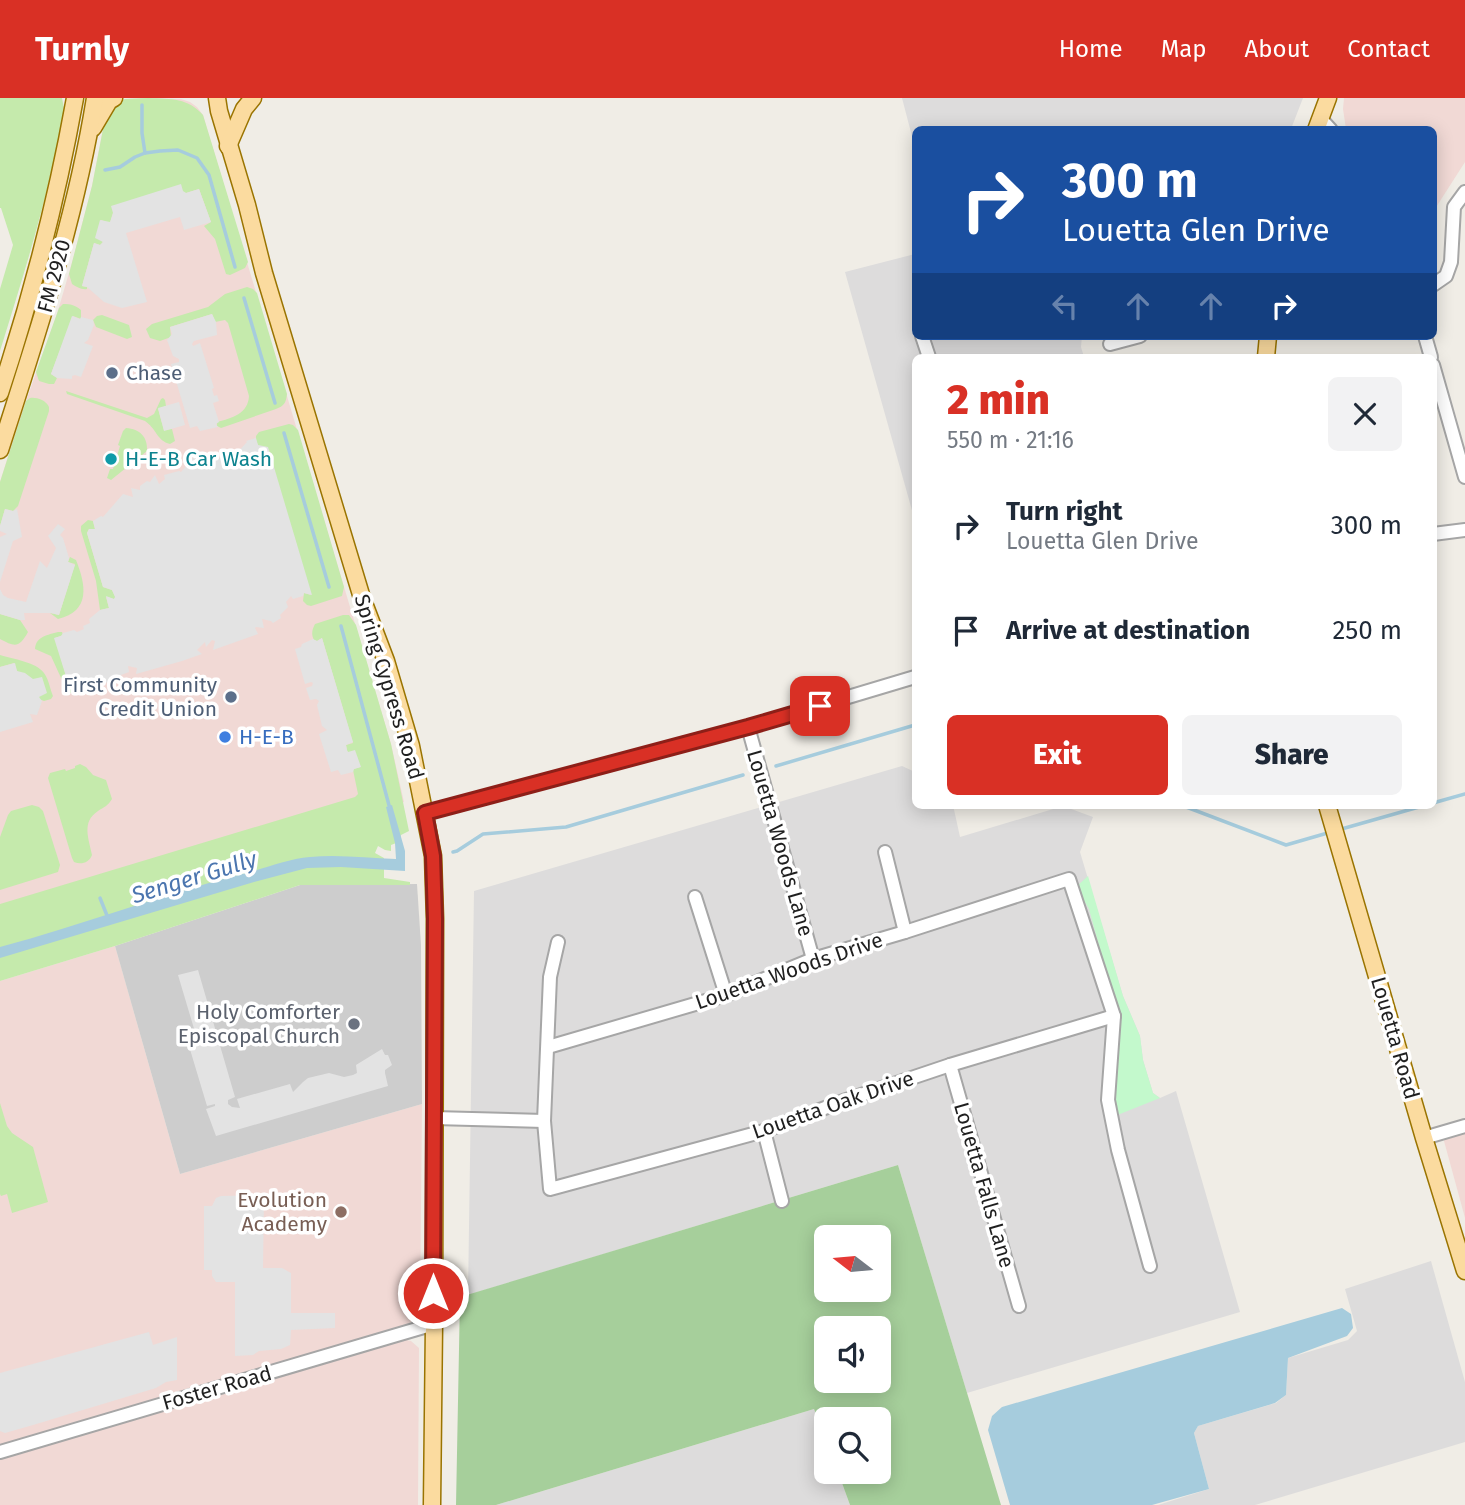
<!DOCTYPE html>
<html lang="en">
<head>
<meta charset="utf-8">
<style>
  body { margin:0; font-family:"Fira Sans",sans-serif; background:#f2f2f3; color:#1f2937; height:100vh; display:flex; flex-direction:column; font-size:26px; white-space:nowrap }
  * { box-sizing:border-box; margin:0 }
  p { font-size:23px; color:#747a83 }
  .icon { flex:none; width:38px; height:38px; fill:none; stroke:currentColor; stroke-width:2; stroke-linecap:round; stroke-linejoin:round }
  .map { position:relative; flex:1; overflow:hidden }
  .side { position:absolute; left:912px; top:256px; width:525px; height:455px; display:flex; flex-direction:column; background:#fff; border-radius:10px; box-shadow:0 4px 18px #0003 }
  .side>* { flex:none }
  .guide { position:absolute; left:912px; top:28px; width:525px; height:214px; border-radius:10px; box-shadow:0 4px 18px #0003; background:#1a4fa0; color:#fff; overflow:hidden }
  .needle { width:46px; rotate:286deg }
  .buttons { position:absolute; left:814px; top:1127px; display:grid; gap:14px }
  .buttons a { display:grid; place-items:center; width:77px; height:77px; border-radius:10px; background:#fff; box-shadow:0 4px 18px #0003; font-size:35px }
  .pin { position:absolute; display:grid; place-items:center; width:60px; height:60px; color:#fff; margin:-30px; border-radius:14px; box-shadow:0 4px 10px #0006 }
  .me { position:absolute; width:77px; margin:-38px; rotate:0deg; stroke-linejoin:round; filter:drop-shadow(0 0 5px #0008) }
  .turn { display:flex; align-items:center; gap:24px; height:147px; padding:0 35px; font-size:32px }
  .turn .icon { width:91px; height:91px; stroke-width:2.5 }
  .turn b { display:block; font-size:49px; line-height:60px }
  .lanes { display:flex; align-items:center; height:66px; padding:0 35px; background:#0003; justify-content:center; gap:35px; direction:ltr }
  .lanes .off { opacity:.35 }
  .round { display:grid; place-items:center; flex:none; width:74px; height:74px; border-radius:10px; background:#f2f2f3 }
  .head { display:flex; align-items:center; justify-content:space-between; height:119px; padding:0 35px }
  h1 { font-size:42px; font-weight:800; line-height:52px; color:#d93025 }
  .action { display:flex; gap:14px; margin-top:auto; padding:14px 35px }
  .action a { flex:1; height:80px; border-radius:10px; background:#d93025; color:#fff; font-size:28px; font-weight:800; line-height:80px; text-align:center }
  .action a+a { background:#f2f2f3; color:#1f2937 }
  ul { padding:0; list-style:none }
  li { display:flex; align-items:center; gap:21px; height:105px; padding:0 35px }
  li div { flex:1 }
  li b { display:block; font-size:26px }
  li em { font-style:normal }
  header { display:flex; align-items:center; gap:42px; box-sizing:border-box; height:98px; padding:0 35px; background:#d93025; color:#fff }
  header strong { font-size:33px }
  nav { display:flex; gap:38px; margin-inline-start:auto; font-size:24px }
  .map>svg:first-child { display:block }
  .residential { fill:#dddcdc }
  .commercial { fill:#f1d9d5 }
  .religious { fill:#cdcdcd }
  .grass { fill:#c5eaac }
  .forest { fill:#a6cf9b; fill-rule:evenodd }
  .park { fill:#c3f9cc }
  .parking { fill:#e3e3e3 }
  .water { fill:#a6ccdd }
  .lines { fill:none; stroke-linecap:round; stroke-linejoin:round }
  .stream { stroke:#a6ccdd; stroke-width:3.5 }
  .minor-casing { stroke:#a6a6a6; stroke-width:16 }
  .major-casing { stroke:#9a7401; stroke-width:19 }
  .minor { stroke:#fff; stroke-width:12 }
  .major { stroke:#fbdb9f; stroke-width:16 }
  .route-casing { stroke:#8d1f18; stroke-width:18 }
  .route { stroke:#d93025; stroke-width:12 }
  .service-dot { fill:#5c6f8a; stroke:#fff; stroke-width:2.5 }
  .culture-dot { fill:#0f9aa8; stroke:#fff; stroke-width:2.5 }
  .shop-dot { fill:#3f7fe0; stroke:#fff; stroke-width:2.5 }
  .worship-dot { fill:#6b7280; stroke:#fff; stroke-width:2.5 }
  .education-dot { fill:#8d6e63; stroke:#fff; stroke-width:2.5 }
  .labels { text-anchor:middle; stroke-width:7; stroke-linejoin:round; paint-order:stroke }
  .street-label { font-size:21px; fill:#1f1f1f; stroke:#fff }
  .service-label { font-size:21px; fill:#4e5e75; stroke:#fff; text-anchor:start }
  .culture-label { font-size:21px; fill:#0d838f; stroke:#fff; text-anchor:start }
  .shop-label { font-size:21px; fill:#366cbe; stroke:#fff; text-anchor:start }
  .worship-label { font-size:21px; fill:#5b616d; stroke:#fff; text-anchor:end }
  .education-label { font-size:21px; fill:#785e54; stroke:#fff; text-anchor:end }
  .water-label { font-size:23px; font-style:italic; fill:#4b75af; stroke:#fff }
</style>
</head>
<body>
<header>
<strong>Turnly</strong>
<nav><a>Home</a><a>Map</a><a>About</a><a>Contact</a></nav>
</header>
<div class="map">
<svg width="1465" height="1407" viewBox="0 0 1465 1407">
  <rect width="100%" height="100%" fill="#f0ede6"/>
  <g class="residential">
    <polygon points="902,0 1303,0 1291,31 915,32 915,50"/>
    <polygon points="915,156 915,238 1082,238 1081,249 1084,259 915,259 915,423 845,174"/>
    <polygon points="902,668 915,674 915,707 953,707 960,739 1063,708 1093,719 1080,754 1123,898 1140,938 1143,962 1153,995 1160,1000 1176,993 1240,1214 967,1295 898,1067 468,1197 474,793"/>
    <polygon points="1431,1163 1465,1284 1465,1344 1255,1407 1158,1407 1209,1391 1194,1335 1198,1328 1276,1305 1286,1297 1288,1260 1348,1242 1357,1233 1345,1191"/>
    <polygon points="814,1311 826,1342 826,1374 838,1374 850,1407 496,1407"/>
  </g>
  <g class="commercial">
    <polygon points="148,0 181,1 190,4 197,9 203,17 391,646 404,704 0,826 0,384 20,320 57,216 73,161 92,88 104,26 125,1"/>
    <polygon points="1344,0 1465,0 1465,64 1433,114 1433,32 1346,31 1343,11"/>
    <polygon points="115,848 180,1076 422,1006 420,1211 414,1221 407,1227 0,1349 0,883"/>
    <polygon points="1465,1032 1465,1120 1444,1043 1446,1038"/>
    <polygon points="401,1241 411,1243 419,1250 418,1407 0,1407 0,1360"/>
  </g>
  <polygon class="religious" points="417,786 421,847 422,1006 180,1076 115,848 300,787"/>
  <g class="grass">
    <path d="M 0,0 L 62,0 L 64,10 C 50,93 25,173 0,253 L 0,191 L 13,147 L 1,110 L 0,110 Z"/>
    <path d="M 148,0 C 172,1 188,0 203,17 L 248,164 L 245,170 L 230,177 L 226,176 L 215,141 L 204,128 L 211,124 L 199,91 L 186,95 L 183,94 L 113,115 L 110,125 L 101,122 L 101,142 L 103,144 L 100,147 L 94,145 L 82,188 L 87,189 L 87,191 C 81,192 77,189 72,186 L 69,176 L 92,88 L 104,26 L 117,5 L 125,1 Z"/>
    <path d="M 247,189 L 253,191 L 257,195 L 287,296 C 286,305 284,308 276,311 L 221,330 L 217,328 L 217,324 C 232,320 248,316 249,298 L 228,225 L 225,222 L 215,224 L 212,216 L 170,229 L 171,239 L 160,243 L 150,240 L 146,231 L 152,226 L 208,209 L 225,196 Z"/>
    <path d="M 63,206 C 71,206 75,207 81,212 L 81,221 L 73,218 L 51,276 L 57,280 L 54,286 L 49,286 L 39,283 L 36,274 L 59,210 Z"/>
    <polygon points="102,217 129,227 132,239 127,241 96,229 93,222 97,218"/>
    <path d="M 66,293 L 147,320 L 154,316 L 161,301 L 163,300 L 165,302 L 166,308 L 158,311 L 164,332 L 172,331 L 175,343 L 170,346 C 157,343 156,330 145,323 L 67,296 Z"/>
    <path d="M 30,300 C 36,299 46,302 49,309 L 49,313 L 18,408 L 13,413 L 5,411 L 0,428 L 0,384 L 26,303 Z"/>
    <polygon points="289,326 293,327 298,332 344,489 342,498 311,508 307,507 303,503 304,495 311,497 256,342 256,338 259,334"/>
    <path d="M 126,330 C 140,331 148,339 147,353 L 111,382 L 107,380 L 110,371 L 113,371 L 120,348 L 118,347 L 123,333 Z"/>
    <polygon points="88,422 93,423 95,431 94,432 89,431 87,435 103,489 112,492 116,500 114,501 106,499 109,510 100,512 96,483 81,433 81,428"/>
    <path d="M 70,459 L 76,462 C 86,487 91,513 58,521 L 50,515 L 59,517 L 75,466 L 68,464 Z"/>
    <path d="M 0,516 L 20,522 L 28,534 C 19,550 15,549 0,541 Z"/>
    <path d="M 343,517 L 349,517 L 356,527 L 391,646 L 409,733 L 401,737 L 399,744 L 391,747 L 391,753 L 385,752 L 378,748 L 375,755 L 384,760 L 384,780 L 410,784 L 410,787 L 300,787 L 115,848 L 0,883 L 0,806 L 355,699 L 358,696 L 353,672 L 354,671 L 360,669 L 347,653 L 346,647 L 353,645 L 322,540 L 317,543 L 314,542 C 311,536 312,532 315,526 Z"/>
    <path d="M 58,534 L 62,534 L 63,537 L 55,540 L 70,591 L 79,589 L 78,593 L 70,595 L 67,593 L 51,558 L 35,551 C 36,538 48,537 58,534 Z"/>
    <path d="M 0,557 C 13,561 36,564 44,575 C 49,582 50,591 53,598 L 51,601 L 44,603 L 39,601 L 33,582 L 17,573 L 14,565 L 0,569 Z"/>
    <path d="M 80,666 L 86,669 L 93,677 L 106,682 L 112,701 C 108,708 104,709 98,713 C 81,724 89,741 92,757 C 89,765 81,767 74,764 L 72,760 L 48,680 L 50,675 L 65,671 L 66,673 L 75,670 L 75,668 Z"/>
    <polygon points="32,707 39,709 43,713 60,767 58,774 0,792 0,739 8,717 11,713"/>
    <polygon points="0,1005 7,1028 12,1035 33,1049 48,1104 12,1115 7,1096 1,1098 0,1096"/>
  </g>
  <path class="forest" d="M 898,1067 L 1001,1407 L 850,1407 L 838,1374 L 878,1374 L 878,1321 L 826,1321 L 826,1342 L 814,1311 L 496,1407 L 456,1407 L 460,1199 ZM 826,1139 L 878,1139 L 878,1192 L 826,1192 ZM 826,1230 L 878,1230 L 878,1283 L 826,1283 Z"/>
  <polygon class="park" points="1088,778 1123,898 1140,938 1143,962 1153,995 1160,1000 1115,1018 1113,998 1116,910 1089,811 1076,789"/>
  <g class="parking">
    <polygon points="181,86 183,93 186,95 199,91 211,124 184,132 180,119 126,135 147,204 122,210 104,204 87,189 82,188 94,145 100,147 103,144 95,140 100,122 110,124 113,115 111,108"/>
    <polygon points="212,216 216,224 217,237 194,243 192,246 193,248 200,245 214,290 212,291 214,298 217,297 219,303 213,305 219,324 216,326 218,329 200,333 197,328 190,330 171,266 179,264 179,261 173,258 167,242 172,236 170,229"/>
    <polygon points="72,218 80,221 81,219 93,222 94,227 88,242 84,245 93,248 81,279 75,277 72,278 72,281 57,280 51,276"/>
    <polygon points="179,304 185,327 164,333 158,310"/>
    <polygon points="256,340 258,347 268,349 312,497 304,495 303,498 293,501 291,498 286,504 288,509 280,517 281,520 273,525 271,523 262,521 264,530 256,529 255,530 258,536 213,552 215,543 212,542 206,549 205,544 197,552 202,556 182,563 136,576 137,570 128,568 129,574 121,577 122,580 78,593 79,589 70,591 54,540 61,538 63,535 74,532 77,534 84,531 83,528 90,525 89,521 100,512 109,510 106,498 114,501 115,499 112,492 103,489 87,435 89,431 95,431 93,423 101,418 103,419 123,396 133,399 131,390 140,392 140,388 147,383 150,384 155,377 159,386 165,381 164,377 179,373 181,374 195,358 203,356 222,361 223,358 232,356 234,358 247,344 246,343"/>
    <polygon points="5,411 13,413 17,411 22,439 13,443 0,484 0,439 7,436 0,433 0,428"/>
    <polygon points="58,426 65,431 60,437 63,440 69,460 68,464 75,467 59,517 51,515 24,515 25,522 20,522 0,516 0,491 3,497 8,500 26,504 40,463 47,470 56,450 48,438"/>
    <polygon points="322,540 353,644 346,647 347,652 348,654 355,652 361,669 354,671 353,674 341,677 338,672 331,674 319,636 327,632 322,628 317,607 319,603 316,601 310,602 306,590 312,588 313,585 311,584 305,586 295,551 301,549 302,546 313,541 317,543"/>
    <polygon points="15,565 17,573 25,575 33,581 42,579 47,595 39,599 42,603 37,617 30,616 33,624 0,634 0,569"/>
    <polygon points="198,872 235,999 228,1002 228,1006 232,1009 240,1010 237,1001 290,986 293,994 303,984 308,980 329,975 344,979 353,977 357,975 356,967 382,951 385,957 388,957 392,967 385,972 385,975 388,988 216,1038 206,1011 215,1008 215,1006 207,1008 189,948 197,945 198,944 178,877"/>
    <polygon points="264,1097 263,1170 282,1170 291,1175 291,1215 335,1215 335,1230 291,1232 290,1247 281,1251 259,1253 253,1257 235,1258 235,1184 216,1184 212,1178 212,1172 204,1172 204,1108 212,1108 216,1100 221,1098"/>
    <polygon points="149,1234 153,1247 177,1239 177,1282 166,1284 156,1290 33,1327 5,1335 0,1333 0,1275"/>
  </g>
  <g class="water">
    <path d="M 392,707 L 405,753 L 405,773 L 341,769 L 307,770 L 254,784 L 0,860 L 0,849 C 82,827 160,797 242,776 C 264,771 287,761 310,759 C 338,756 367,760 396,761 L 395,745 L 386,709 Z"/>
    <polygon points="1342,1210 1351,1216 1353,1230 1347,1238 1288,1260 1286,1297 1275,1305 1198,1328 1194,1335 1209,1391 1152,1407 1010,1407 988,1332 992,1318 1002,1309"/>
  </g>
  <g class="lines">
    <g class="stream">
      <polyline points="142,7 142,35 145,55"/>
      <polyline points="105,72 120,69 135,59 145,55 160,53 178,52 197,60 209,77 235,169"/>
      <polyline points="244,200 275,305"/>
      <polyline points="284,335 329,489"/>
      <polyline points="341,528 390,711"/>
      <polyline points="776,668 915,627"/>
      <polyline points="1433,705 1465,696"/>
      <polyline points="1181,707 1286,747 1331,734"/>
      <polyline points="1338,732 1426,707"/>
      <polyline points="453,754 457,753 483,736 566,729 743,677"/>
      <polyline points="100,800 108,820"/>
    </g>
    <g class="minor-casing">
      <g id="minor">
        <polyline points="1320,20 1331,32"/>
        <polyline points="1433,187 1446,178 1451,164 1454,109 1465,94"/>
        <polyline points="922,238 929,259"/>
        <polyline points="1425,238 1431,259"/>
        <polyline points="1110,246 1140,238"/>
        <polyline points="1433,267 1465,379"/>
        <polyline points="1433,436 1465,432"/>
        <polyline points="748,629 813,861"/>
        <polyline points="425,715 748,629 915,579"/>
        <polyline points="885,754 905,834"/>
        <polyline points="695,799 726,897"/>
        <polyline points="558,844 550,879 544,1023 550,1091 764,1033 846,1002 950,967 1114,918"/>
        <polyline points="548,949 726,897 813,861 905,834 1069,781 1114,918 1108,1002 1118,1052 1150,1168"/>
        <polyline points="950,967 1019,1208"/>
        <polyline points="434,1020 544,1023"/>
        <polyline points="764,1033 782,1103"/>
        <polyline points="1424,1040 1465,1028"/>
        <polyline points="0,1354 434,1226"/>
      </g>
    </g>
    <g class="major-casing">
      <g id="major">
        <polyline points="217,0 219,13 247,107 264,175 362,500 386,563 411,648 433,758 435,821 434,1226 432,1407"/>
        <polyline points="93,30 109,3 114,0"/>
        <polyline points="1316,32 1328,0"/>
        <polyline points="228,48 244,11 253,0"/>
        <polyline points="1266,259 1268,238"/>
        <path d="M 0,295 C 32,198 57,100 75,0"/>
        <path d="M 0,352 C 37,237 76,119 95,0"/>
        <polyline points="1327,707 1424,1040 1465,1173"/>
      </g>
    </g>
    <use href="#minor" class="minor"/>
    <use href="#major" class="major"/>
  </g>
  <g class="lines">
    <g class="route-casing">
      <polyline id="route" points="433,1195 435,821 433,758 425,715 748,629 820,608"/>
    </g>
    <use href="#route" class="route"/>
  </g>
  <g class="service-dot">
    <circle cx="112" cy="275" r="7"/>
    <circle cx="231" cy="599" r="7"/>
  </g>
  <circle class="culture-dot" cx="111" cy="361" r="7"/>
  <circle class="shop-dot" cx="225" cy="639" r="7"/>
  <circle class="worship-dot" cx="354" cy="926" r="7"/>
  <circle class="education-dot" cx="341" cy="1114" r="7"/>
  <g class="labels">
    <g class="street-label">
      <text transform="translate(54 178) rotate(-75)" y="7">FM 2920</text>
      <text transform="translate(389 589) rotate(73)" y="7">Spring Cypress Road</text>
      <text transform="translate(780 745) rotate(74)" y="7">Louetta Woods Lane</text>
      <text transform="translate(789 873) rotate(-19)" y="7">Louetta Woods Drive</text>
      <text transform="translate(1395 940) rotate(74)" y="7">Louetta Road</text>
      <text transform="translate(833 1007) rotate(-19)" y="7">Louetta Oak Drive</text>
      <text transform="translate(984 1087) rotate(74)" y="7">Louetta Falls Lane</text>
      <text transform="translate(217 1290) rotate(-16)" y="7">Foster Road</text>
    </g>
    <g class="service-label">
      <text x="126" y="282">Chase</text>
      <text x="217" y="594" text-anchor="end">First Community<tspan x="217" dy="24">Credit Union</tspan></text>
    </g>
    <g class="culture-label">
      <text x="125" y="368">H-E-B Car Wash</text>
    </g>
    <g class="shop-label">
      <text x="239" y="646">H-E-B</text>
    </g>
    <g class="worship-label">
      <text x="340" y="921">Holy Comforter<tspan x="340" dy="24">Episcopal Church</tspan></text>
    </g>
    <g class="education-label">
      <text x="327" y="1109">Evolution<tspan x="327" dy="24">Academy</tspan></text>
    </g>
    <g class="water-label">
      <text transform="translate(194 779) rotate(-17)" y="8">Senger Gully</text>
    </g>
  </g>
</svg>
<div class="buttons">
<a><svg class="needle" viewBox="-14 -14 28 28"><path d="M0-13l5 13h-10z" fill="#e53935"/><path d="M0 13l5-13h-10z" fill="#747a83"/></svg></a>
<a><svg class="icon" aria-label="sound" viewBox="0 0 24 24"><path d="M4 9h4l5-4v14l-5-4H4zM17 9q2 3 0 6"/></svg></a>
<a><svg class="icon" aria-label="search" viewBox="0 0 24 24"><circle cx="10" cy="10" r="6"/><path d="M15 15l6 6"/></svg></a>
</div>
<div class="pin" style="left:820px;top:608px;background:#d93025"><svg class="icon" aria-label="arrive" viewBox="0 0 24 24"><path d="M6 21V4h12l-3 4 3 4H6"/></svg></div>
<svg class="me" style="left:433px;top:1195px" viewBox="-20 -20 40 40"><circle r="17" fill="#d93025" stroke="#fff" stroke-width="3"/><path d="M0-11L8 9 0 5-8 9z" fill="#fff"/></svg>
<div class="guide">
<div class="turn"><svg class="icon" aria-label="right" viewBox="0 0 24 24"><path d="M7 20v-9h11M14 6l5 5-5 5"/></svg><div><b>300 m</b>Louetta Glen Drive</div></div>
<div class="lanes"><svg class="icon off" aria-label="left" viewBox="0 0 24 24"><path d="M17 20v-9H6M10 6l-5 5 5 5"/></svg><svg class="icon off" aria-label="ahead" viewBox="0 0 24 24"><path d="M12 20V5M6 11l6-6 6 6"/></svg><svg class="icon off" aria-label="ahead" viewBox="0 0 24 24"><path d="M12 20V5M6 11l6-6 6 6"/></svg><svg class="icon" aria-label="right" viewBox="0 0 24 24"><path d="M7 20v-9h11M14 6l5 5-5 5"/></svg></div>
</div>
<section class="side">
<div class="head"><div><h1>2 min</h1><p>550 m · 21:16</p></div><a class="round"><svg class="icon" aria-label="close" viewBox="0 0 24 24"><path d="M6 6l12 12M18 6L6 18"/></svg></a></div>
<ul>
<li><svg class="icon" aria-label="right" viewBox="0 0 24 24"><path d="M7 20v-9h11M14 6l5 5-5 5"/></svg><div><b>Turn right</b><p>Louetta Glen Drive</p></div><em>300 m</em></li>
<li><svg class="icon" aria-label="arrive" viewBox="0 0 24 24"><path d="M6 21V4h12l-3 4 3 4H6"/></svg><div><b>Arrive at destination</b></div><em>250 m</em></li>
</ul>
<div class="action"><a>Exit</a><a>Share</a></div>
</section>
</div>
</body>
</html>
